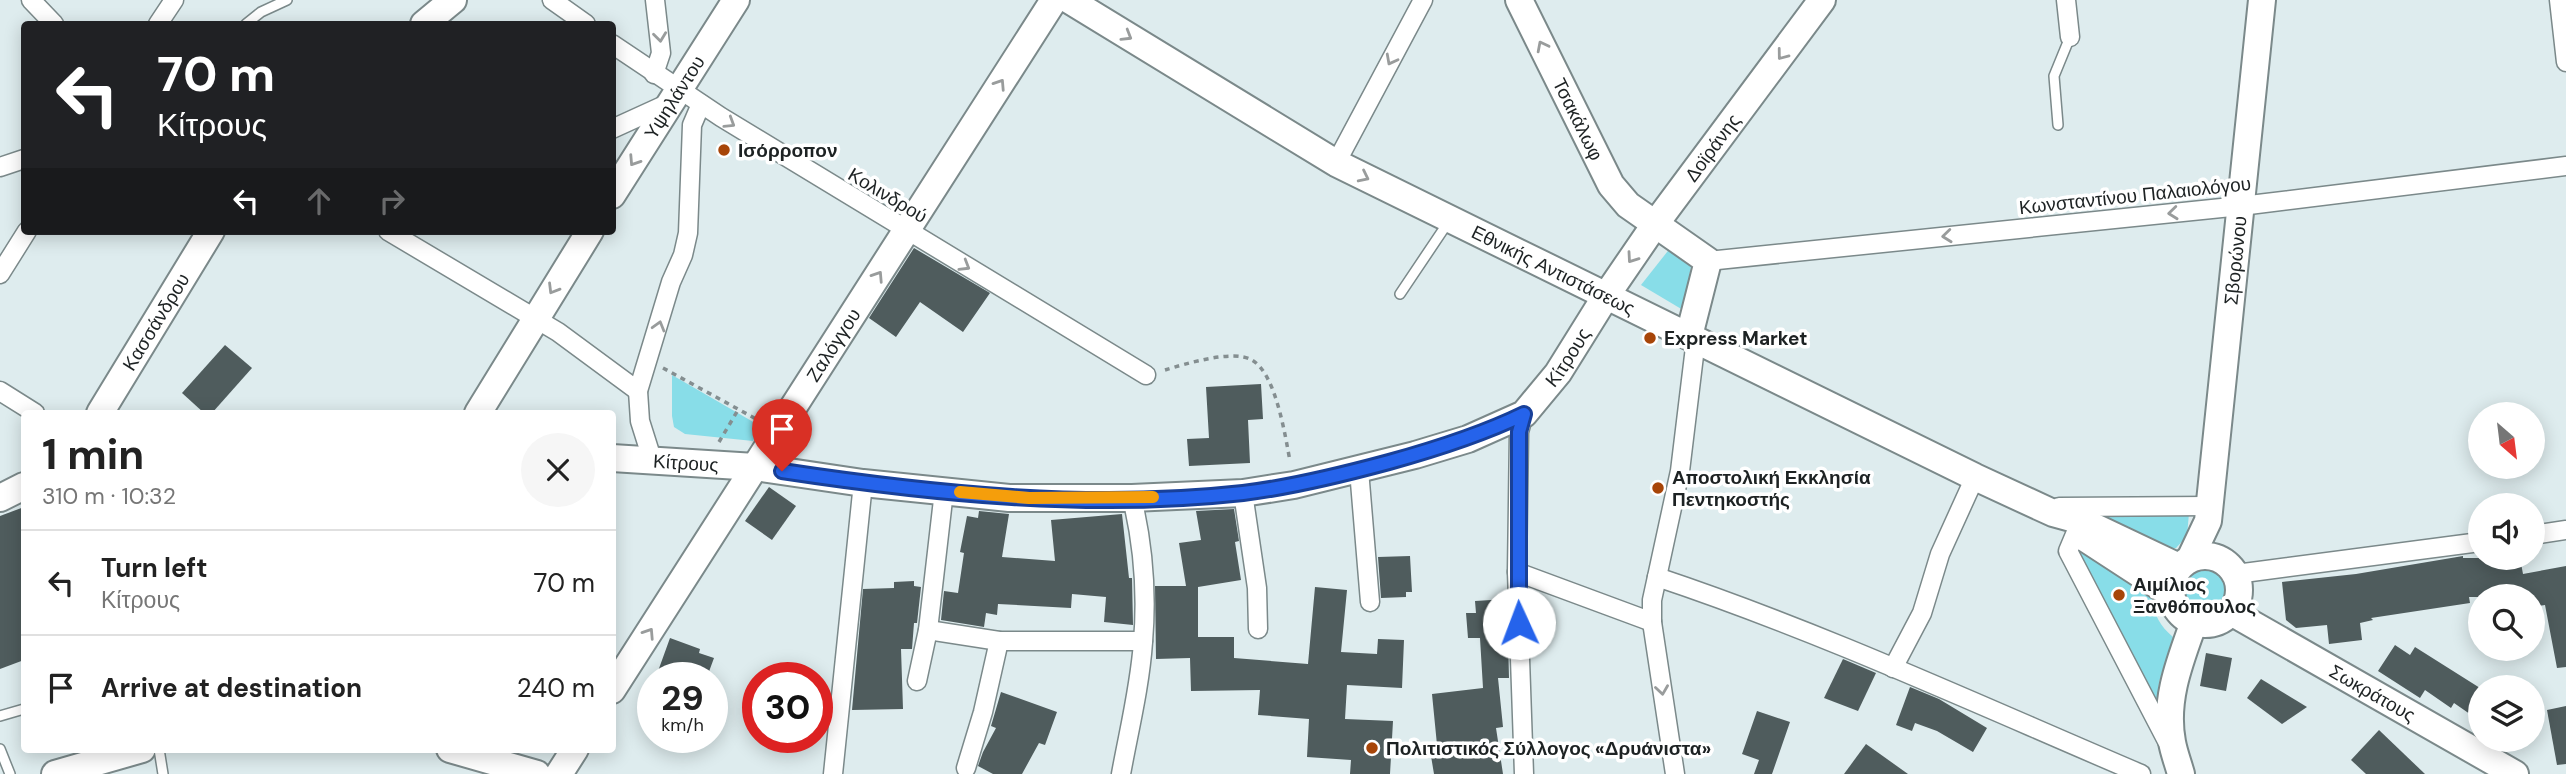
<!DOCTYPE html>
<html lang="en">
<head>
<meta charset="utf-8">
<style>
  body { margin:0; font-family:"DM Sans",sans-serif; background:#f6f6f6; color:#222; height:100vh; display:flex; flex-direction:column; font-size:26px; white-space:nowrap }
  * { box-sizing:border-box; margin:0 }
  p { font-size:23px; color:#767676 }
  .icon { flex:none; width:38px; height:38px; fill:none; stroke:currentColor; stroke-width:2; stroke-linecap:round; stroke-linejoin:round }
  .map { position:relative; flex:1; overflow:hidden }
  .panel { position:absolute; left:21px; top:410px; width:595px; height:343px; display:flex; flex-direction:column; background:#fff; border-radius:7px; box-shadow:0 4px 18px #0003 }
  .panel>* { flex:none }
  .banner { position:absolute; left:21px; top:21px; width:595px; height:214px; border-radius:7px; box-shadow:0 4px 18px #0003; background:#202124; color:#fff; overflow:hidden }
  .needle { width:46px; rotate:152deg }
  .controls { position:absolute; left:2468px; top:402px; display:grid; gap:14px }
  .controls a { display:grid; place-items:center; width:77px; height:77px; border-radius:50%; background:#fff; box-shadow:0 4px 18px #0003; font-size:35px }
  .speed { position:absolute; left:637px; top:662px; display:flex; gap:14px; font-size:35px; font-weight:700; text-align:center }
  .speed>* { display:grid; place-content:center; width:91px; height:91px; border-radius:50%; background:#fff; box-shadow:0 4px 18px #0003; line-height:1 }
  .speed small { font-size:18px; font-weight:400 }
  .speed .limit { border:10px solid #d22; background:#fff; color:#111 }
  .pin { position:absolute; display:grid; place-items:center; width:60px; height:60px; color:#fff; margin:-72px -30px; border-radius:50% 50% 50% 0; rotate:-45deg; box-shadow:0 0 7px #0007 }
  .pin .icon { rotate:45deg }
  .me { position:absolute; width:77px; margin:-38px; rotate:358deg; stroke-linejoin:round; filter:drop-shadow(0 0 5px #0008) }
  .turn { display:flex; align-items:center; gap:24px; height:147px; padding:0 21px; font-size:32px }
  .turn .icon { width:91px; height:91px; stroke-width:2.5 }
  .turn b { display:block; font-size:49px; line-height:60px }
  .lanes { display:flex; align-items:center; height:66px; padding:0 21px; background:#0003; justify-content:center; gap:35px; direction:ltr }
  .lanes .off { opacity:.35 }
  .round { display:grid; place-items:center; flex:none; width:74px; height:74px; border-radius:37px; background:#f6f6f6 }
  .head { display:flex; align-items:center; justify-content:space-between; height:119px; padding:0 21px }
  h1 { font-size:42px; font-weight:700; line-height:52px }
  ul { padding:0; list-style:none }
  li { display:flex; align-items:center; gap:21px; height:105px; padding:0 21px; border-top:2px solid #e0e0e0 }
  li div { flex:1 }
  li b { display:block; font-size:26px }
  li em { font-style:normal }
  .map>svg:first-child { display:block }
  .green { fill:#88dde8 }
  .building { fill:#4f5c5d }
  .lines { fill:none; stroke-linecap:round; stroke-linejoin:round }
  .lane-casing { stroke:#7b898a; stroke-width:12 }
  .street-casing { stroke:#7b898a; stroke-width:21 }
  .secondary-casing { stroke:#7b898a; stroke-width:30 }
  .path { stroke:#848e90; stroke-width:3.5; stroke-dasharray:5 5; stroke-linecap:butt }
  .lane { stroke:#fff; stroke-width:9 }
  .street { stroke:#fff; stroke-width:18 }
  .secondary { stroke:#fff; stroke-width:26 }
  .oneway { stroke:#999c9c }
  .route-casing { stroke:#184099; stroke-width:18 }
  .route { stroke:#2563eb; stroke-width:12 }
  .slow { stroke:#f59e0b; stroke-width:12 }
  .poi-dot { fill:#a74508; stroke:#fff; stroke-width:2.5 }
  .labels { text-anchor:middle; stroke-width:7; stroke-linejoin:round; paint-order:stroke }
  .street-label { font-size:19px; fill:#1d2223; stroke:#fff }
  .poi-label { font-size:19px; font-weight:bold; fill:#1d2223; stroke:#fff; text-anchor:start }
</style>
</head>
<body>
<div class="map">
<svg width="2566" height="774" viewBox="0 0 2566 774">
  <rect width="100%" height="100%" fill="#deecee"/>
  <g class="green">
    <polygon points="1671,247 1692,261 1683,310 1641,285"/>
    <polygon points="672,375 762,427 753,441 685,434 674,427 672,416"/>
    <polygon points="2069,512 2189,513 2187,536 2176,548 2168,548"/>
    <path d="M 2078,544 L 2152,598 C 2154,615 2160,626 2173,637 L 2159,682 L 2157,710 L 2073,553 Z"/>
    <circle cx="2206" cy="589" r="22"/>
  </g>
  <g class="building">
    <polygon points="914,248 990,293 963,332 920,302 896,337 869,318"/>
    <polygon points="225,345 252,368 212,413 204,413 182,393"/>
    <polygon points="1261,384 1263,419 1248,420 1250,463 1189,466 1187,439 1209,438 1206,387"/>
    <polygon points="769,487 796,506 772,540 745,521"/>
    <polygon points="24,507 24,660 0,669 0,516"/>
    <polygon points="1234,509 1239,541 1235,542 1241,580 1198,587 1198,637 1234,637 1234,658 1308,664 1315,587 1347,590 1341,652 1377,654 1378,639 1404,640 1402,688 1347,685 1345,719 1393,721 1390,774 1350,774 1351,760 1307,757 1309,719 1258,715 1260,690 1191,691 1190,658 1156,659 1155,586 1186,586 1179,543 1201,540 1196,511"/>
    <polygon points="979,511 1009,514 1002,557 1055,561 1051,520 1122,514 1129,578 1132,578 1133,625 1104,622 1106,597 1072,594 1071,608 998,604 997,615 986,613 984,627 941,620 944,591 958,593 964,553 960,552 967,516 978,518"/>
    <polygon points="1410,556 1412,592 1406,592 1406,597 1381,598 1378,557"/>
    <polygon points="2463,556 2463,558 2520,558 2523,574 2566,566 2566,667 2557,668 2545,605 2532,607 2532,597 2469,597 2470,603 2371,618 2373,620 2360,623 2362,640 2329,644 2327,625 2296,628 2286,620 2282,582 2356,574"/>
    <polygon points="914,581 914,586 921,587 917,623 914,623 912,649 901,649 903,709 852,710 863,589 894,588 894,582"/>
    <polygon points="1507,599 1509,678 1498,678 1503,727 1496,728 1503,774 1434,774 1431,756 1438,755 1432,694 1483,688 1480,638 1468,638 1466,613 1476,613 1475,601"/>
    <polygon points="670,638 700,649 699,653 714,658 707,677 666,677 657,674"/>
    <polygon points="2395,645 2410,655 2415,647 2480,688 2480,721 2454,703 2451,708 2425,690 2420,698 2378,671"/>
    <polygon points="2206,653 2232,658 2226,691 2200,686"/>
    <polygon points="1843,659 1876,673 1858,711 1824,698"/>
    <polygon points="2261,679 2307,707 2282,724 2247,698"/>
    <polygon points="1910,687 1939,699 1987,728 1973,752 1937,731 1915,723 1912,731 1896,725"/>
    <polygon points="1001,692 1057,712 1045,745 1039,743 1022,774 993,774 978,766 983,752 996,728 991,726"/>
    <polygon points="2566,706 2566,764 2557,765 2547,710"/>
    <polygon points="1757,711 1790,722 1772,774 1754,774 1759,760 1742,754"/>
    <polygon points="2379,730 2425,774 2366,774 2351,760"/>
    <polygon points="1866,744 1908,774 1844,774"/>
  </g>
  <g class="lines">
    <g class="lane-casing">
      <g id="lane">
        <polyline points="246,24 261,12 287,0"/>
        <polyline points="2058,125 2054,76 2070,37"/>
        <polyline points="1400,294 1449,221"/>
        <polyline points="0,716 24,709"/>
        <polyline points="0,749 10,774"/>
        <polyline points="159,749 163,774"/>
      </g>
    </g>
    <g class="street-casing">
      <g id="street">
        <polyline points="31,0 54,24"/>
        <polyline points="552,0 586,24"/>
        <polyline points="2066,0 2070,37"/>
        <polyline points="2559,0 2566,62"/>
        <polyline points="158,24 174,0"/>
        <polyline points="612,44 721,117 1146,375"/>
        <polyline points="654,74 661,53 655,0"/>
        <polyline points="612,129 669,103"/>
        <polyline points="1336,163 1423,0"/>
        <polyline points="0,167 24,159"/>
        <polyline points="388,231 558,332 638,391"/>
        <polyline points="1708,261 2241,206 2566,166"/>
        <polyline points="0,274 27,231"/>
        <polyline points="0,391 35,413"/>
        <polyline points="1524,414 1519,432 1517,572 1524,774"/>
        <polyline points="652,459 640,421 638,391 671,282 683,255 688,233 692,125 701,104"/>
        <polyline points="1359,470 1370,602"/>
        <polyline points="1243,493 1257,588 1258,629"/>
        <polyline points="2059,507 2210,506"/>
        <polyline points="2076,532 2068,551 2167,741"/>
        <polyline points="2532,535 2566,530"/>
        <polyline points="1517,572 1652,622"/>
        <polyline points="2236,574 2480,542"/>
        <path d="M 1657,577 C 1822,632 1981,706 2141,774"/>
        <polyline points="928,630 999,641 1143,641"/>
        <polyline points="1893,668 1922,613 1940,554 1975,477"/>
        <polyline points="917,681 928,630 944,491"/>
        <polyline points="966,768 983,712 999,641"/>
        <polyline points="833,774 863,483"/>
        <path d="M 1121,774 C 1129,730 1140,686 1143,642 C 1147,595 1143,544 1132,498"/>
        <polyline points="1675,774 1652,622 1652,600 1680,471 1696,339"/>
      </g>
    </g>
    <g class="secondary-casing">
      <g id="secondary">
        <path id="s1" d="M 1069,0 L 1336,163 L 1975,477 L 2053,513 L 2082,521 L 2179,567"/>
        <path id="s2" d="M 1519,0 L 1611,185 L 1628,205 L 1708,261 L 1689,336"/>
        <polyline points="424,24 453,0"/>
        <path id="s3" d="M 612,195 L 736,0"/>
        <path id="s4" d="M 100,413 L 211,231"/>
        <polyline points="478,413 590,231"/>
        <path id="s5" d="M 612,458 L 755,467 L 863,483 L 1009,498 L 1132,498 L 1243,493 L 1294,485 L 1415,455 L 1468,439 L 1524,414 L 1558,373 L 1606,296 L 1656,223 L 1822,0"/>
        <polyline points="0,498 24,486"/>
        <polyline points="2085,538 2171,594"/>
        <circle cx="2205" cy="590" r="34"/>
        <path id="s6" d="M 2190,559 L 2208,521 L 2262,0"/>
        <path id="s7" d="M 2231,612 L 2515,774"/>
        <path id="s8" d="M 612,690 L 1054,0"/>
        <polyline points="450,749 537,774"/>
        <polyline points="55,774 142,749"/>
        <polyline points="559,774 575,749"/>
        <path d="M 2181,774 C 2178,763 2174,753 2172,742 C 2164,700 2180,661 2194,622"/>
      </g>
    </g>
    <g class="path">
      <polyline points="663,368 758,420"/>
      <path d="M 1165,370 C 1185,364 1233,349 1252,360 C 1276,374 1285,435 1290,461"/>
      <polyline points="719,442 738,410"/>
    </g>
    <use href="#lane" class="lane"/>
    <use href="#street" class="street"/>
    <use href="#secondary" class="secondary"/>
  </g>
  <defs><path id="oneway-chevron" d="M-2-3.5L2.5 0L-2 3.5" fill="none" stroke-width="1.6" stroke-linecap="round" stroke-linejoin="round" transform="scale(1.75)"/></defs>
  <g class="oneway">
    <use href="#oneway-chevron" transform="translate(1127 36) rotate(31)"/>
    <use href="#oneway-chevron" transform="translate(660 37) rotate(83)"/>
    <use href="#oneway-chevron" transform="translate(1542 46) rotate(-117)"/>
    <use href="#oneway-chevron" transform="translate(1782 55) rotate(127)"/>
    <use href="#oneway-chevron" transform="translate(1391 60) rotate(118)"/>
    <use href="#oneway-chevron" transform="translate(1000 84) rotate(-57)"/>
    <use href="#oneway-chevron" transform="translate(730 123) rotate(32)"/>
    <use href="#oneway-chevron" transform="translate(634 161) rotate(123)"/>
    <use href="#oneway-chevron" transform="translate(1364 177) rotate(26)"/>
    <use href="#oneway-chevron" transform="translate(2173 213) rotate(174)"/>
    <use href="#oneway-chevron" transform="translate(1947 236) rotate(174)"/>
    <use href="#oneway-chevron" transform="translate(1632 258) rotate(125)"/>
    <use href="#oneway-chevron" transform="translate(965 266) rotate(31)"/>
    <use href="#oneway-chevron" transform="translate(878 276) rotate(-57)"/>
    <use href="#oneway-chevron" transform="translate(553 289) rotate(121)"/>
    <use href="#oneway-chevron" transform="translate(659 326) rotate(-74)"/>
    <use href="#oneway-chevron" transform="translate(649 633) rotate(-57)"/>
    <use href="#oneway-chevron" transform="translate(1662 690) rotate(82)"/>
  </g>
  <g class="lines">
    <g class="route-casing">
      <path id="route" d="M 782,471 C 934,494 1090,510 1243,493 C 1293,487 1341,475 1389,462 C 1436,449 1481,435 1524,414 L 1519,432 L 1519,623"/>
    </g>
    <use href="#route" class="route"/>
    <polyline class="slow" points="960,492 1029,498 1153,497"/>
  </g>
  <g class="poi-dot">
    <circle cx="724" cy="150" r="7"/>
    <circle cx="1650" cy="338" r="7"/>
    <circle cx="1658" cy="488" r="7"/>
    <circle cx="2119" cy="595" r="7"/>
    <circle cx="1372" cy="748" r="7"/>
  </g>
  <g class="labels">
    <g class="street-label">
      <text dy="7" stroke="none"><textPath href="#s3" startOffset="116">Υψηλάντου</textPath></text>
      <text dy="7" stroke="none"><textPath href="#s2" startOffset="133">Τσακάλωφ</textPath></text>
      <text dy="7" stroke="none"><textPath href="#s5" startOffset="1253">Δοϊράνης</textPath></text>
      <text transform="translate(888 195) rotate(31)" y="7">Κολινδρού</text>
      <text transform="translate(2135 195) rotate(-6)" y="7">Κωνσταντίνου Παλαιολόγου</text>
      <text dy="7" stroke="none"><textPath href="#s6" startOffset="304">Σβορώνου</textPath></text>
      <text dy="7" stroke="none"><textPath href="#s1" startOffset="555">Εθνικής Αντιστάσεως</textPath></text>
      <text dy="7" stroke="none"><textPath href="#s4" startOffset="107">Κασσάνδρου</textPath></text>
      <text dy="7" stroke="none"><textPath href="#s8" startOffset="410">Ζαλόγγου</textPath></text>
      <text dy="7" stroke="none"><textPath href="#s5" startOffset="998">Κίτρους</textPath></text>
      <text dy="7" stroke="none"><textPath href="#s5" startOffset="74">Κίτρους</textPath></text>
      <text dy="7" stroke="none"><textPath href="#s7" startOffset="163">Σωκράτους</textPath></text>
    </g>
    <g class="poi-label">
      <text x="738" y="157">Ισόρροπον</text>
      <text x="1664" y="345">Express Market</text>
      <text x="1672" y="484">Αποστολική Εκκλησία<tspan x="1672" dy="22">Πεντηκοστής</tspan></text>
      <text x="2133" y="591">Αιμίλιος<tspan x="2133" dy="22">Ξανθόπουλος</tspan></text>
      <text x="1386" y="755">Πολιτιστικός Σύλλογος «Δρυάνιστα»</text>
    </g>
  </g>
</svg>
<div class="controls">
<a><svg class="needle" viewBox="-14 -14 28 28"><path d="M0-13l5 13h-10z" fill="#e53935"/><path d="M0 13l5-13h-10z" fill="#767676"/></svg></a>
<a><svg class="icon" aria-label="sound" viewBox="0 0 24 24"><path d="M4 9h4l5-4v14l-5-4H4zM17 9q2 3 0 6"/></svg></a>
<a><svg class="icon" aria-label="search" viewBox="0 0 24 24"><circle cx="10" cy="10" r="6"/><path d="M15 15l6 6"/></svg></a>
<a><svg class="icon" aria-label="layers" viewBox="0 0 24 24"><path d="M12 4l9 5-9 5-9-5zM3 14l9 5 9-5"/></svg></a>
</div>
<div class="speed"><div>29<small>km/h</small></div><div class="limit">30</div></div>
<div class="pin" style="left:782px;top:471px;background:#d93025"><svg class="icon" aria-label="arrive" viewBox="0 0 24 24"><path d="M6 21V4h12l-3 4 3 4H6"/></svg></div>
<svg class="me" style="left:1519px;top:623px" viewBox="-20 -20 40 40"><circle r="19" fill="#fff"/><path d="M0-13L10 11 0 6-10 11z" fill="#2563eb"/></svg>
<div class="banner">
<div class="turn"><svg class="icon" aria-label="left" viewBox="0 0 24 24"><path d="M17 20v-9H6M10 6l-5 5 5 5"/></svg><div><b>70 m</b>Κίτρους</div></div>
<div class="lanes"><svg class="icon" aria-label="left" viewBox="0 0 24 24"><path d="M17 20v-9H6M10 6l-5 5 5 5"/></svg><svg class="icon off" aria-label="ahead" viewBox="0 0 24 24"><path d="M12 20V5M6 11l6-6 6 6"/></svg><svg class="icon off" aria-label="right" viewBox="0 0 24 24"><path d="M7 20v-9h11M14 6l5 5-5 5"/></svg></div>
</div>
<section class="panel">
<div class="head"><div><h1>1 min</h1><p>310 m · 10:32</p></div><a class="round"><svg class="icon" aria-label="close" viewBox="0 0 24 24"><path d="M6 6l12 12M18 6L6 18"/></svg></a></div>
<ul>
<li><svg class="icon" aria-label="left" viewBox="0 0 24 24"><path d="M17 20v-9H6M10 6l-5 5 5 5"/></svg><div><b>Turn left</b><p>Κίτρους</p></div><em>70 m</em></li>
<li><svg class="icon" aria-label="arrive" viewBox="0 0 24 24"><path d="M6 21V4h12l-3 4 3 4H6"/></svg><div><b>Arrive at destination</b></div><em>240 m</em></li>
</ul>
</section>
</div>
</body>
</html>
